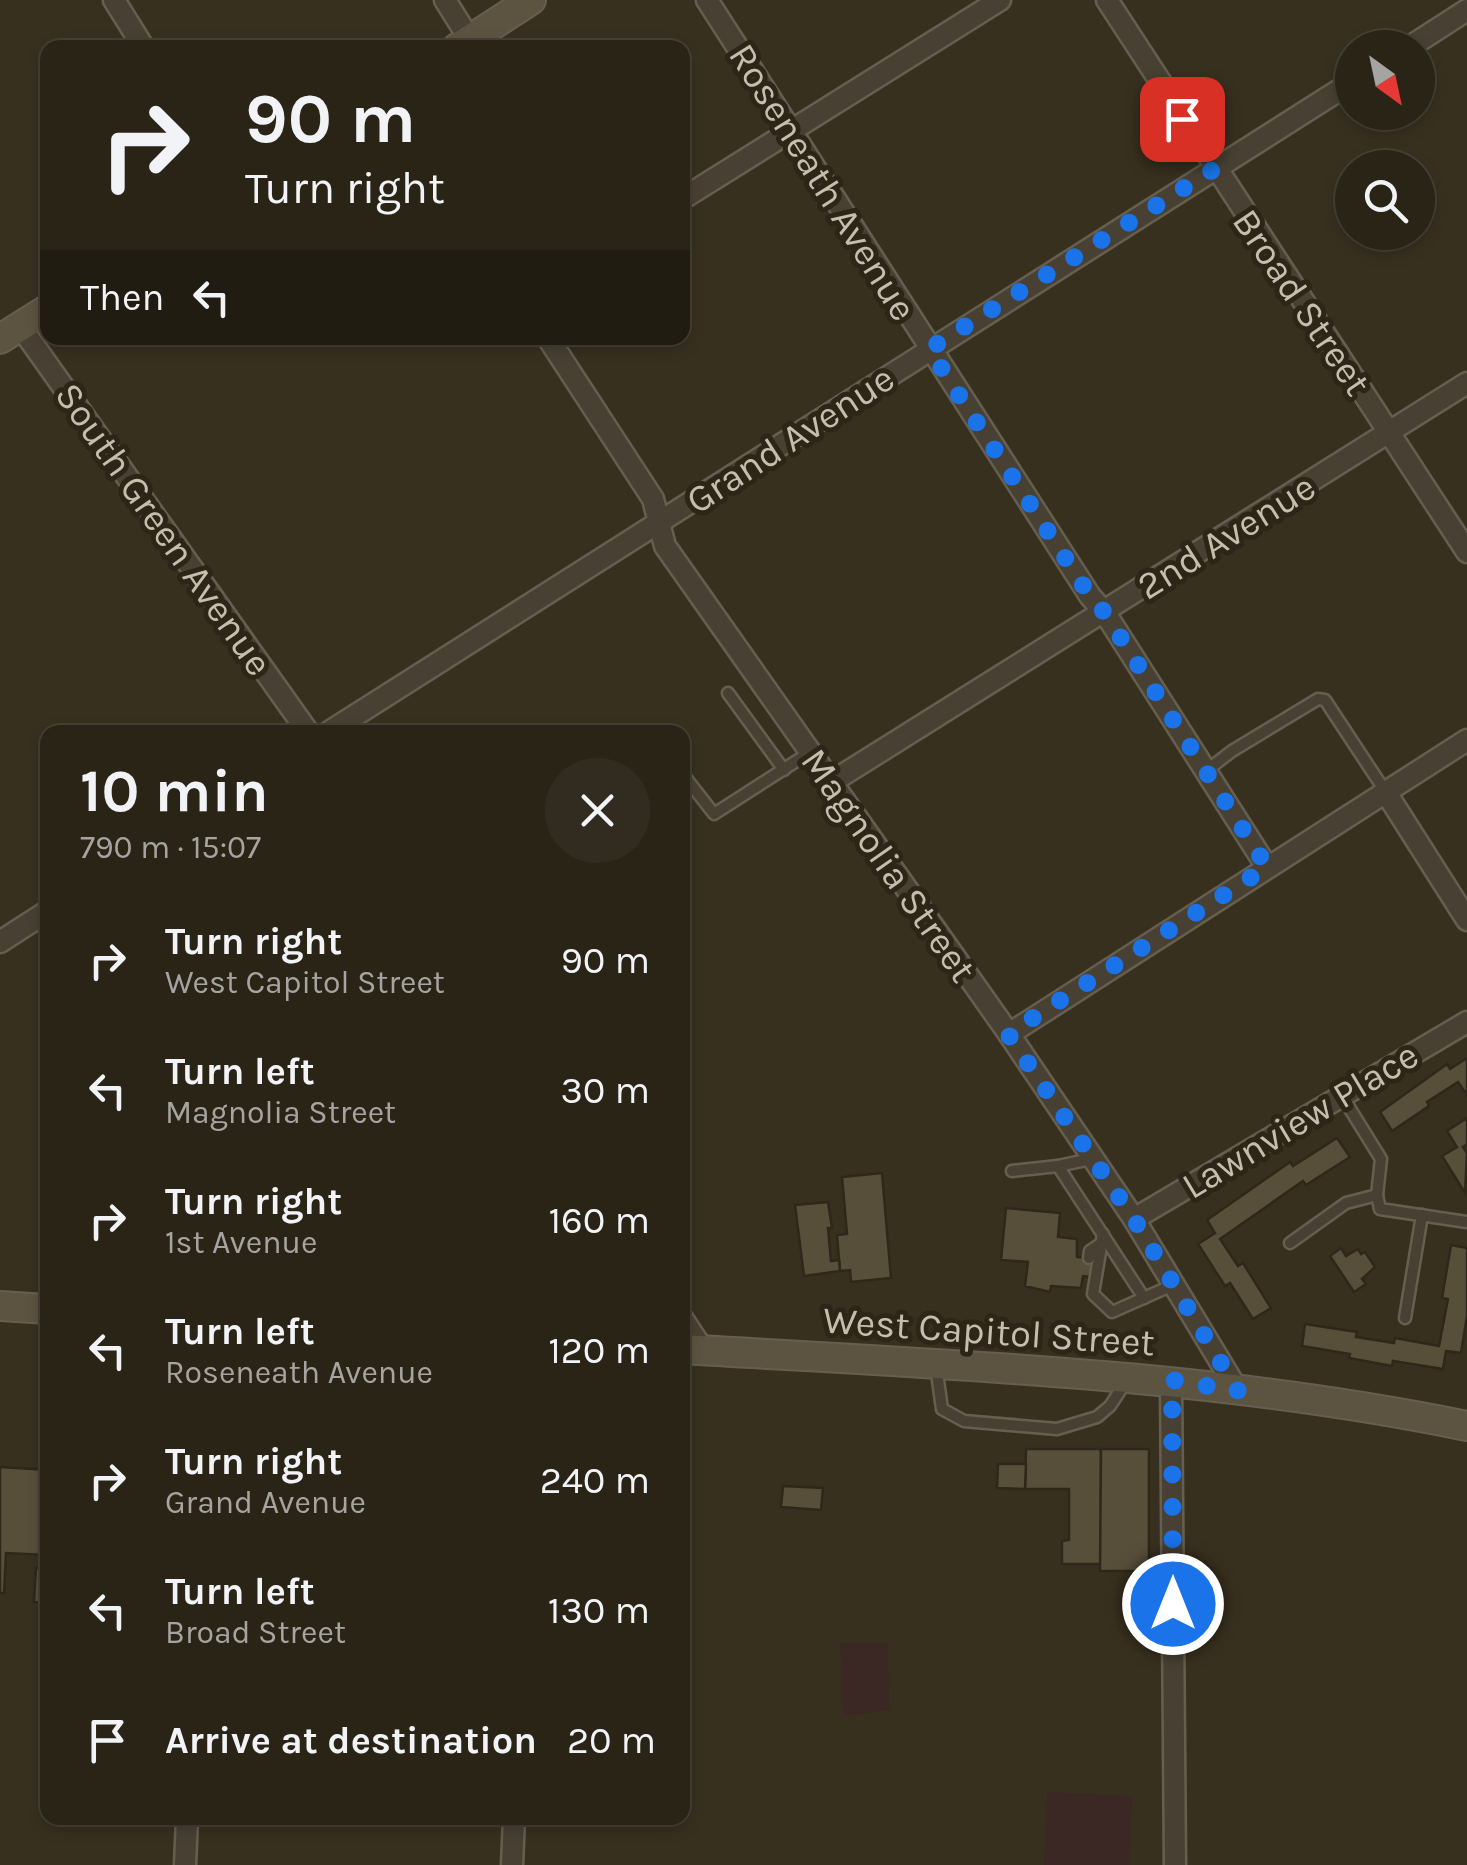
<!DOCTYPE html>
<html lang="en">
<head>
<meta charset="utf-8">
<style>
  body { margin:0; font-family:Karla,sans-serif; background:#322c20; color:#f1f3f6; height:100vh; display:flex; flex-direction:column; font-size:38px; white-space:nowrap }
  * { box-sizing:border-box; margin:0 }
  p { font-size:32px; color:#a5a4a1 }
  .icon { flex:none; width:55px; height:55px; fill:none; stroke:currentColor; stroke-width:2; stroke-linecap:round; stroke-linejoin:round }
  .map { position:relative; flex:1; overflow:hidden }
  .side { position:absolute; left:40px; top:725px; width:650px; height:1100px; display:flex; flex-direction:column; background:#2a2417; border-radius:20px; box-shadow:0 5px 15px #0003,0 0 0 2px #464136 }
  .side>* { flex:none }
  .hud { position:absolute; left:40px; top:40px; width:650px; height:305px; border-radius:20px; box-shadow:0 5px 15px #0003,0 0 0 2px #464136; background:#2a2417; color:#f1f3f6; overflow:hidden }
  .needle { width:65px; rotate:147deg }
  .fabs { position:absolute; left:1335px; top:30px; display:grid; gap:20px }
  .fabs a { display:grid; place-items:center; width:100px; height:100px; border-radius:50%; background:#2a2417; box-shadow:0 5px 15px #0003,0 0 0 2px #464136; font-size:50px }
  .pin { position:absolute; display:grid; place-items:center; width:85px; height:85px; color:#fff; margin:-42px; border-radius:20px; box-shadow:0 5px 15px #0006 }
  .me { position:absolute; width:110px; margin:-55px; rotate:0deg; stroke-linejoin:round; filter:drop-shadow(0 0 8px #0008) }
  .turn { display:flex; align-items:center; gap:35px; height:210px; padding:0 40px; font-size:45px }
  .turn .icon { width:130px; height:130px; stroke-width:2.5 }
  .turn b { display:block; font-size:70px; line-height:85px }
  .then { display:flex; align-items:center; height:95px; padding:0 40px; background:#0003; gap:20px; font-size:38px }
  .round { display:grid; place-items:center; flex:none; width:105px; height:105px; border-radius:52px; background:#322c20 }
  .headline { display:flex; align-items:center; justify-content:space-between; height:170px; padding:0 40px }
  h1 { font-size:60px; font-weight:700; line-height:75px }
  ul { padding:0; list-style:none }
  li { display:flex; align-items:center; gap:30px; height:130px; padding:0 40px }
  li div { flex:1 }
  li b { display:block; font-size:38px }
  li em { font-style:normal }
  .map>svg:first-child { display:block }
  .green { fill:#3b2723 }
  .building { fill:#584f3b; stroke:#2f281a; stroke-width:2.5 }
  .lines { fill:none; stroke-linecap:round; stroke-linejoin:round }
  .service-casing { stroke:#665f50; stroke-width:15 }
  .minor-casing { stroke:#665f50; stroke-width:25 }
  .secondary-casing { stroke:#665f50; stroke-width:32 }
  .service { stroke:#484133; stroke-width:10 }
  .minor { stroke:#484133; stroke-width:20 }
  .secondary { stroke:#5c5440; stroke-width:28 }
  .route { stroke:#1a73e8; stroke-width:18; stroke-dasharray:0 32.4 }
  .labels { text-anchor:middle; stroke-width:10; stroke-linejoin:round; paint-order:stroke }
  .street-label { font-size:38px; fill:#c5bead; stroke:#2d2618 }
</style>
</head>
<body>
<div class="map">
<svg width="1467" height="1865" viewBox="0 0 1467 1865">
  <rect width="100%" height="100%" fill="#38301f"/>
  <g class="green">
    <polygon points="840,1643 888,1643 889,1710 844,1716"/>
    <polygon points="1047,1792 1132,1796 1130,1865 1044,1865"/>
  </g>
  <g class="building">
    <polygon points="1467,1058 1467,1095 1458,1082 1427,1102 1429,1106 1392,1131 1380,1112 1447,1064 1450,1069"/>
    <polygon points="1467,1118 1467,1144 1463,1147 1467,1153 1465,1193 1442,1156 1457,1147 1447,1131"/>
    <polygon points="1337,1138 1350,1157 1306,1185 1303,1181 1220,1239 1238,1266 1243,1263 1271,1308 1253,1319 1230,1283 1225,1286 1198,1244 1215,1233 1207,1220 1290,1162 1293,1166"/>
    <polygon points="882,1173 891,1278 851,1282 850,1270 840,1271 837,1235 847,1234 842,1177"/>
    <polygon points="828,1202 832,1228 828,1228 831,1261 839,1260 840,1271 804,1276 795,1205"/>
    <polygon points="1006,1208 1060,1213 1058,1237 1077,1239 1077,1257 1094,1259 1093,1277 1083,1276 1081,1288 1051,1286 1050,1292 1025,1286 1028,1262 1001,1260"/>
    <polygon points="1451,1245 1467,1248 1467,1316 1461,1353 1446,1351 1443,1369 1393,1361 1392,1366 1349,1358 1350,1354 1302,1346 1305,1324 1357,1332 1356,1337 1394,1343 1395,1338 1439,1346 1448,1299 1442,1298"/>
    <polygon points="1341,1248 1346,1256 1358,1249 1361,1254 1365,1252 1375,1267 1362,1279 1366,1284 1354,1292 1330,1256"/>
    <polygon points="1026,1449 1101,1449 1101,1564 1062,1564 1062,1541 1069,1540 1069,1489 1025,1489"/>
    <polygon points="1101,1449 1149,1449 1149,1571 1100,1571"/>
    <polygon points="998,1464 1026,1464 1025,1489 997,1488"/>
    <polygon points="0,1467 48,1470 48,1555 6,1553 4,1593 0,1593"/>
    <polygon points="783,1486 823,1488 821,1510 781,1507"/>
    <polygon points="36,1568 48,1568 48,1603 34,1602"/>
  </g>
  <g class="lines">
    <g class="service-casing">
      <g id="service">
        <polyline points="728,693 784,770"/>
        <polyline points="1206,771 1232,751 1318,699 1325,700 1385,791"/>
        <polyline points="682,773 714,814 809,753"/>
        <polyline points="1342,1096 1381,1159 1377,1195 1380,1209 1467,1222"/>
        <polyline points="1058,1166 1091,1159"/>
        <polyline points="1012,1171 1058,1166 1144,1298"/>
        <polyline points="1103,1234 1093,1294 1112,1312 1173,1285"/>
        <polyline points="1290,1243 1346,1203 1377,1195"/>
        <polyline points="1089,1258 1090,1251 1102,1243"/>
        <polyline points="1405,1318 1422,1215"/>
        <polyline points="936,1366 942,1409 964,1421 1057,1429 1097,1417 1110,1406 1125,1383"/>
      </g>
    </g>
    <g class="minor-casing">
      <g id="minor">
        <polyline points="114,0 144,48"/>
        <polyline points="445,0 470,40"/>
        <polyline points="707,0 1090,596 1105,613 1267,867"/>
        <polyline points="1107,0 1467,552"/>
        <polyline points="1408,48 1467,10"/>
        <polyline points="682,199 1000,0"/>
        <polyline points="20,326 308,732"/>
        <polyline points="548,338 653,499 665,546 1009,1034 1134,1219 1238,1391"/>
        <polyline points="329,732 1352,82"/>
        <polyline points="830,783 1467,383"/>
        <polyline points="1385,791 1467,920"/>
        <polyline points="0,942 48,911"/>
        <polyline points="1009,1034 1467,740"/>
        <polyline points="1134,1219 1467,1022"/>
        <polyline points="682,1318 703,1350"/>
        <polyline points="1171,1380 1175,1865"/>
        <polyline points="185,1865 187,1818"/>
        <polyline points="512,1865 514,1818"/>
      </g>
    </g>
    <g class="secondary-casing">
      <g id="secondary">
        <polyline points="457,48 531,0"/>
        <polyline points="0,339 48,309"/>
        <polyline points="0,1306 48,1309"/>
        <path d="M 682,1349 C 945,1365 1209,1373 1467,1426"/>
      </g>
    </g>
    <use href="#service" class="service"/>
    <use href="#minor" class="minor"/>
    <use href="#secondary" class="secondary"/>
  </g>
  <g class="lines">
    <polyline class="route" points="1173,1604 1172,1380 1238,1391 1134,1219 1008,1034 1267,867 1105,613 1090,596 929,349 1214,169 1182,119"/>
  </g>
  <g class="labels">
    <g class="street-label">
      <text transform="translate(823 182) rotate(58)" y="13">Roseneath Avenue</text>
      <text transform="translate(1302 302) rotate(56)" y="13">Broad Street</text>
      <text transform="translate(790 439) rotate(-33)" y="13">Grand Avenue</text>
      <text transform="translate(164 529) rotate(55)" y="13">South Green Avenue</text>
      <text transform="translate(1226 536) rotate(-32)" y="13">2nd Avenue</text>
      <text transform="translate(889 865) rotate(55)" y="13">Magnolia Street</text>
      <text transform="translate(1300 1120) rotate(-31)" y="13">Lawnview Place</text>
      <text transform="translate(989 1331) rotate(4)" y="13">West Capitol Street</text>
    </g>
  </g>
</svg>
<div class="fabs">
<a><svg class="needle" viewBox="-14 -14 28 28"><path d="M0-13l5 13h-10z" fill="#e53935"/><path d="M0 13l5-13h-10z" fill="#a5a4a1"/></svg></a>
<a><svg class="icon" aria-label="search" viewBox="0 0 24 24"><circle cx="10" cy="10" r="6"/><path d="M15 15l6 6"/></svg></a>
</div>
<div class="pin" style="left:1182px;top:119px;background:#d93025"><svg class="icon" aria-label="arrive" viewBox="0 0 24 24"><path d="M6 21V4h12l-3 4 3 4H6"/></svg></div>
<svg class="me" style="left:1173px;top:1604px" viewBox="-20 -20 40 40"><circle r="17" fill="#1a73e8" stroke="#fff" stroke-width="3"/><path d="M0-11L8 9 0 5-8 9z" fill="#fff"/></svg>
<div class="hud">
<div class="turn"><svg class="icon" aria-label="right" viewBox="0 0 24 24"><path d="M7 20v-9h11M14 6l5 5-5 5"/></svg><div><b>90 m</b>Turn right</div></div>
<div class="then">Then<svg class="icon" aria-label="left" viewBox="0 0 24 24"><path d="M17 20v-9H6M10 6l-5 5 5 5"/></svg></div>
</div>
<section class="side">
<div class="headline"><div><h1>10 min</h1><p>790 m · 15:07</p></div><a class="round"><svg class="icon" aria-label="close" viewBox="0 0 24 24"><path d="M6 6l12 12M18 6L6 18"/></svg></a></div>
<ul>
<li><svg class="icon" aria-label="right" viewBox="0 0 24 24"><path d="M7 20v-9h11M14 6l5 5-5 5"/></svg><div><b>Turn right</b><p>West Capitol Street</p></div><em>90 m</em></li>
<li><svg class="icon" aria-label="left" viewBox="0 0 24 24"><path d="M17 20v-9H6M10 6l-5 5 5 5"/></svg><div><b>Turn left</b><p>Magnolia Street</p></div><em>30 m</em></li>
<li><svg class="icon" aria-label="right" viewBox="0 0 24 24"><path d="M7 20v-9h11M14 6l5 5-5 5"/></svg><div><b>Turn right</b><p>1st Avenue</p></div><em>160 m</em></li>
<li><svg class="icon" aria-label="left" viewBox="0 0 24 24"><path d="M17 20v-9H6M10 6l-5 5 5 5"/></svg><div><b>Turn left</b><p>Roseneath Avenue</p></div><em>120 m</em></li>
<li><svg class="icon" aria-label="right" viewBox="0 0 24 24"><path d="M7 20v-9h11M14 6l5 5-5 5"/></svg><div><b>Turn right</b><p>Grand Avenue</p></div><em>240 m</em></li>
<li><svg class="icon" aria-label="left" viewBox="0 0 24 24"><path d="M17 20v-9H6M10 6l-5 5 5 5"/></svg><div><b>Turn left</b><p>Broad Street</p></div><em>130 m</em></li>
<li><svg class="icon" aria-label="arrive" viewBox="0 0 24 24"><path d="M6 21V4h12l-3 4 3 4H6"/></svg><div><b>Arrive at destination</b></div><em>20 m</em></li>
</ul>
</section>
</div>
</body>
</html>
